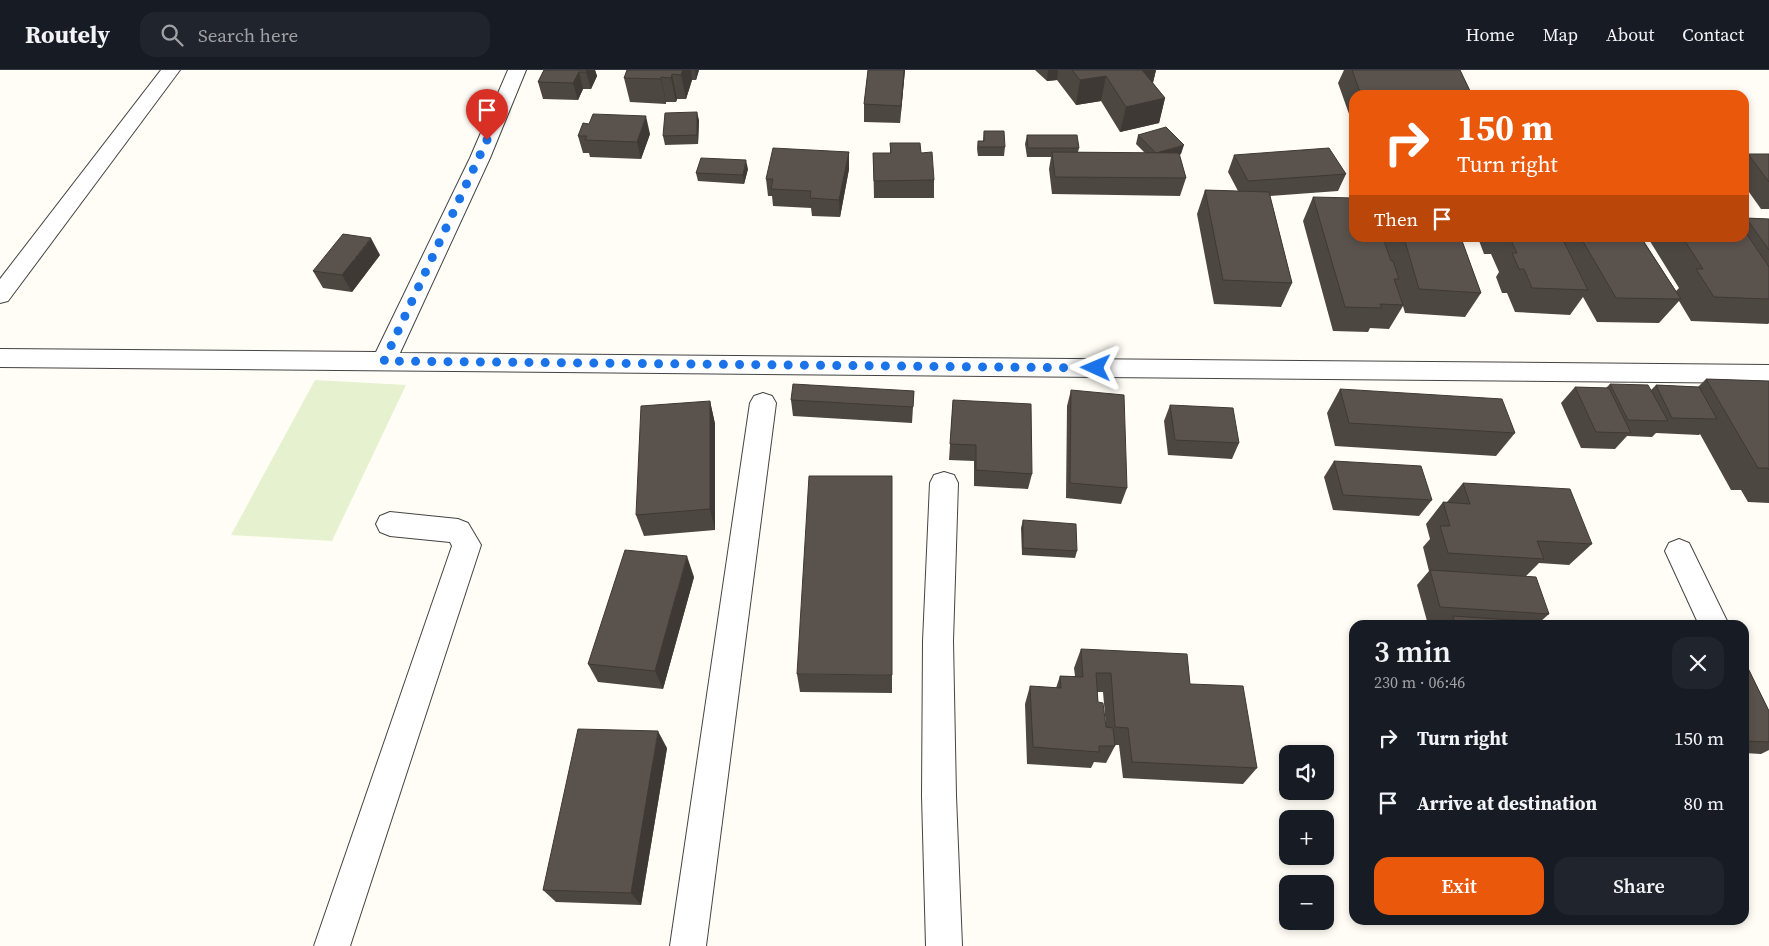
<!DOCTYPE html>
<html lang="en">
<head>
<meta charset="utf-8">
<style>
  body { margin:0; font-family:"Source Serif 4",serif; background:#20242c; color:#f1f3f6; height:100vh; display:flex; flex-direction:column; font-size:19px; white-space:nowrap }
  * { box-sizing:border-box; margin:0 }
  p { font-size:16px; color:#9ea1a6 }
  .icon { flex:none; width:28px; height:28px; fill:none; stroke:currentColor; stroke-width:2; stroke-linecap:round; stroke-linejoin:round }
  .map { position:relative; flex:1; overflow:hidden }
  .details { position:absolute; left:1349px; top:550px; width:400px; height:305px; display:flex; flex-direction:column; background:#171b24; border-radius:15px; box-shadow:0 2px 8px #0003 }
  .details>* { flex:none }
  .hud { position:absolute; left:1349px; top:20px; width:400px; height:152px; border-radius:15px; box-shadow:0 2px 8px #0003; background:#ea580c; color:#fff; overflow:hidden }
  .controls { position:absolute; left:1279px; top:675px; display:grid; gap:10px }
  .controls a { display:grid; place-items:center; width:55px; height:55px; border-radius:10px; background:#171b24; box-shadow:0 2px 8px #0003; font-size:25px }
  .pin { position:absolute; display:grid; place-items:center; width:42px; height:42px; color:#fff; margin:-51px -21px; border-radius:50% 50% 50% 0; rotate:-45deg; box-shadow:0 0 5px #0007 }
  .pin .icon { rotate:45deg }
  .me { position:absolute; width:55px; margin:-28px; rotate:271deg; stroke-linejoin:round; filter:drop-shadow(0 0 4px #0008) }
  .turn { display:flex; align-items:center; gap:18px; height:105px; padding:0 25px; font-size:22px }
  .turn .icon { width:65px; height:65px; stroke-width:2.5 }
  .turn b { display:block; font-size:35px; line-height:42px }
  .then { display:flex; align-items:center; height:48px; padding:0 25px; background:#0003; gap:10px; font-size:19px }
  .round { display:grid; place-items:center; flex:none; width:52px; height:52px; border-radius:15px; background:#20242c }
  .head { display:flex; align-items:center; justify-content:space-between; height:85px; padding:0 25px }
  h1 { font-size:30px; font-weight:600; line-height:38px }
  .button { display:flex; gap:10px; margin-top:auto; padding:10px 25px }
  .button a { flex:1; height:58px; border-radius:15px; background:#ea580c; color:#fff; font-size:20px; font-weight:600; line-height:58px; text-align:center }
  .button a+a { background:#20242c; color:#f1f3f6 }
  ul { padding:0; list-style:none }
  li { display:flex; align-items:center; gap:15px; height:65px; padding:0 25px }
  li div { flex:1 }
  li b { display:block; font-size:19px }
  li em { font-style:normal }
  header { display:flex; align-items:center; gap:30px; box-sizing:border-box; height:70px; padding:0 25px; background:#171b24; border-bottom:1px solid #363941 }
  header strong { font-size:24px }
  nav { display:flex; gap:28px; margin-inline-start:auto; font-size:18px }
  .search { width:350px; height:45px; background:#20242c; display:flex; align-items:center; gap:12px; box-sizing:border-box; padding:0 18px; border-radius:15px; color:#9ea1a6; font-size:19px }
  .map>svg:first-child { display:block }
  .pitch { fill:#e6f2cf }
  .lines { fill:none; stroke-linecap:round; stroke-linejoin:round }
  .minor-casing { stroke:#444; stroke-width:2 }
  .minor { fill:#fff; fill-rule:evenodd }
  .wall { fill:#4d4742; fill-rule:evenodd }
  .shaded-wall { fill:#3f3936 }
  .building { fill:#5a524d; stroke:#3f3936 }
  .route { stroke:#1a73e8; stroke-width:9; stroke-dasharray:0 16.2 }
</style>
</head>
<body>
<header>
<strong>Routely</strong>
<div class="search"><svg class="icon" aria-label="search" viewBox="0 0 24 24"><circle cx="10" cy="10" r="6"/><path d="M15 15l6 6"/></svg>Search here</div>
<nav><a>Home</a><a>Map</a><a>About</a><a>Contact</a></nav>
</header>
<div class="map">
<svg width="1769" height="876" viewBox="0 0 1769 876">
  <rect width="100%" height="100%" fill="#fffdf5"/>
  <polygon class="pitch" points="315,310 406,315 332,471 231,465"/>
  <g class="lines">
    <g class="minor-casing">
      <g id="minor">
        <polygon points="161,0 180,0 8,231 0,233 0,209"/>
        <polygon points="508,0 526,0 490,88 400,283 1769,295 1769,313 0,297 0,279 376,282 470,88"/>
        <polygon points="763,323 772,326 776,333 706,876 670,876 750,333 754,326"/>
        <polygon points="944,402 954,405 958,413 953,571 956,726 962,876 926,876 922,726 923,571 930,413 934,405"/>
        <polygon points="390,442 458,449 468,453 481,475 350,876 314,876 452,476 450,472 390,466 380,462 376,454 380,446"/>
        <polygon points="1679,469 1689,473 1729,555 1699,555 1665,481 1669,473"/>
      </g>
    </g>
    <use href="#minor" class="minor"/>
  </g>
  <g class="wall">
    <polygon points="544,0 595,0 597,6 591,19 583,19 578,30 543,29 538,12"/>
    <polygon points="627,0 699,0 696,10 692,10 686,29 677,29 676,32 666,32 666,34 630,32 624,8"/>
    <polygon points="868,0 905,0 900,53 864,52 864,34"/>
    <polygon points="1035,0 1156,0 1153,13 1165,28 1159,53 1120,62 1101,31 1076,35 1057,10 1047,11"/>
    <polygon points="1344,0 1460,0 1472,25 1354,25 1354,58 1338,13"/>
    <polygon points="699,50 698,74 665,75 663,66"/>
    <polygon points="984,61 1005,77 1004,86 978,86 977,79 978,71 983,71"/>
    <polygon points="650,64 641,89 590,87 589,83 583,83 578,66"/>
    <polygon points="1027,65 1079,78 1078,82 1145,83 1136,74 1138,65 1181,84 1179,85 1186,108 1180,126 1052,124 1049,99 1051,87 1027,87 1025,74"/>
    <polygon points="890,73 934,110 934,128 874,128 873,83 890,83"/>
    <polygon points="849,82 849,99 840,147 812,146 811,138 773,136 772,126 768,126 766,109"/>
    <polygon points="1748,84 1769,84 1769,139 1761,139 1744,115 1744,88"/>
    <polygon points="1234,85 1346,104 1338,121 1270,126 1292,213 1281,237 1214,234 1197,144 1205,120 1238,121 1228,102"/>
    <polygon points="748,99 744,114 698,111 696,103"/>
    <polygon points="1313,127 1386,178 1383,168 1461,168 1481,223 1465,247 1405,243 1403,236 1389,259 1370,258 1368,262 1333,261 1303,151"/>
    <path d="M 1746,148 L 1769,149 L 1769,253 L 1768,254 L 1691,251 L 1679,231 L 1659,253 L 1597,252 L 1583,227 L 1570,245 L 1515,242 L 1507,223 L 1502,223 L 1496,207 L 1499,202 L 1491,184 L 1484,184 L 1478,168 L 1744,168 L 1744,151 ZM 1642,168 L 1648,168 L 1679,218 L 1676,221 Z"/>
    <polygon points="380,185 352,222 323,218 313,201"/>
    <polygon points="1706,309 1769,311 1769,433 1748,432 1741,420 1731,420 1700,364 1699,365 1656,363 1652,367 1627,366 1615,379 1581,378 1561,333 1575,317 1606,318 1610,314 1651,320 1656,315 1698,317"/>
    <polygon points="1340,319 1515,363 1496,386 1335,376 1327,343"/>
    <polygon points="1071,320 1127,418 1121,434 1066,428 1067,336"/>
    <polygon points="914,321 912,353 793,346 791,330"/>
    <polygon points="953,330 1032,404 1028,419 974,416 974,391 949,390"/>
    <polygon points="710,331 715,354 715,460 644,466 636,445"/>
    <polygon points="1170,335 1239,373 1232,389 1168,385 1164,351"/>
    <polygon points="1334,391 1432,430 1419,446 1333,440 1324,407"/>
    <polygon points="1463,413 1592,474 1569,495 1539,493 1525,507 1549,544 1540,552 1542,555 1444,555 1447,552 1427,551 1417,515 1429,501 1423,477 1430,469 1426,454 1443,432 1447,432"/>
    <polygon points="1023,450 1077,481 1075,488 1022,485 1021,458"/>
    <polygon points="694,507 663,619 598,612 588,594"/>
    <path d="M 1081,579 L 1190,614 L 1257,698 L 1243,714 L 1123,708 L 1119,675 L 1115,675 L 1115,676 L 1106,693 L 1094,692 L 1091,698 L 1027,694 L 1025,634 L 1030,616 L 1056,618 L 1060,606 L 1075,606 L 1074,598 ZM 1097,622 L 1103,622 L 1106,657 L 1098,632 Z"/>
    <polygon points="1744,590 1769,641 1769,680 1761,684 1744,683"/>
    <polygon points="797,604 892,605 892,623 800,622"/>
    <polygon points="667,678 641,835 556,832 543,820"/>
  </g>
  <g class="shaded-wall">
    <polygon points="587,0 595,0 597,6 591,19 586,2"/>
    <polygon points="683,0 691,0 692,10 686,29 681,5"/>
    <polygon points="695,0 699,0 696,10"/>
    <polygon points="904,0 905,0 900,53 901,36"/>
    <polygon points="1048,0 1058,0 1057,10 1047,11"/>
    <polygon points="1142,0 1156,0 1151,20"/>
    <polygon points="579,2 583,19 578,30 573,13"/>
    <polygon points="672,4 677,29 676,32 671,8"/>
    <polygon points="1106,6 1101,31 1076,35 1080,10"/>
    <polygon points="661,7 666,32 666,34 661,9"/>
    <polygon points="1165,28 1159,53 1120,62 1126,37"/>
    <polygon points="697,42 699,50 698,74 697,65"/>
    <polygon points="646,46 650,64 641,89 637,72"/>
    <polygon points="1184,75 1181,84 1153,92 1156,83"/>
    <polygon points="849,82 849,99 840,147 839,130"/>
    <polygon points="746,90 748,99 744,114 743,105"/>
    <polygon points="371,168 380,185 352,222 342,205"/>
    <polygon points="710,331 715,354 715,460 710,439"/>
    <polygon points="687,486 694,507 663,619 655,601"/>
    <polygon points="658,661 667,678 641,835 631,823"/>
  </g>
  <g class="building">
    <polygon points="544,0 587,0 586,2 579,2 573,13 538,12"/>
    <polygon points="627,0 683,0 681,5 672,4 671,8 661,7 661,9 624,8"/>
    <polygon points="868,0 904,0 901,36 864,34"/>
    <polygon points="1072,0 1143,0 1142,0 1165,28 1126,37 1106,6 1080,10"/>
    <polygon points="1352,0 1460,0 1472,25 1434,25 1399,24 1400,25 1361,25"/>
    <polygon points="697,42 697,65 663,66 665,43"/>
    <polygon points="593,44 646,46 637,72 585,70 587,66 578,66 583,53 589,54"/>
    <polygon points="1166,57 1184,75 1156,83 1138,65"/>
    <polygon points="984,61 1004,61 1005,77 978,77 978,71 984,71"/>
    <polygon points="1027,65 1077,65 1079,78 1028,78"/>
    <polygon points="890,73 920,73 921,83 932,82 934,110 874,111 873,83 891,83"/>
    <polygon points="773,78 849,82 839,130 810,128 811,121 771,119 773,109 766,109"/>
    <polygon points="1329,78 1346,104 1248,111 1234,85"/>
    <polygon points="1052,82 1179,83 1186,108 1055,107"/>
    <polygon points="1748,84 1769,84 1769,112"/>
    <polygon points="701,88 746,90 743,105 696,103"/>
    <polygon points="1205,120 1269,122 1292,213 1223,210"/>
    <polygon points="1313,127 1354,128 1354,168 1383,168 1391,191 1393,191 1399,209 1394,209 1403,235 1380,234 1382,238 1345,237"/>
    <polygon points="1746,148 1769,149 1769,180"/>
    <polygon points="1744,160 1769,197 1769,229 1714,227 1696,199 1703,199 1683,168 1744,168"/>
    <polygon points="343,164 371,168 342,205 313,201"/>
    <polygon points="1404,168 1461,168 1481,223 1419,219"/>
    <polygon points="1510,168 1562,168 1588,220 1532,218 1524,199 1519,199 1512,183 1517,183"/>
    <polygon points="1581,168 1641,168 1681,229 1616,228"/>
    <polygon points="1706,309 1769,311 1769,400 1768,398 1758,398"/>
    <polygon points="793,314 914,321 913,337 791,330"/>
    <polygon points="1610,314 1648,315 1668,351 1628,350"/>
    <polygon points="1656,315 1699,317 1717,349 1672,348"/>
    <polygon points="1575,317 1609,318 1631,363 1596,362"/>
    <polygon points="1340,319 1502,329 1515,363 1349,353"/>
    <polygon points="1071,320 1124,325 1127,418 1070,413"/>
    <polygon points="953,330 1031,334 1032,404 976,400 976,375 950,374"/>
    <polygon points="710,331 710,439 636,445 641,336"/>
    <polygon points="1170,335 1233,338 1239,373 1175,370"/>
    <polygon points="1334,391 1421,396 1432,430 1343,425"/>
    <polygon points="809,406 892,406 892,605 797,604"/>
    <polygon points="1463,413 1570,419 1592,474 1537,471 1544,489 1448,483 1440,456 1450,456 1443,432 1470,434"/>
    <polygon points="1023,450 1076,454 1077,481 1023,478"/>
    <polygon points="625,480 687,486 655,601 588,594"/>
    <polygon points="1430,500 1536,507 1549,544 1440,537"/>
    <polygon points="1453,546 1541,552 1542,555 1455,555"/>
    <polygon points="1081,579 1187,584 1190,614 1243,616 1257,698 1132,692 1128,658 1115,657 1111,603 1096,603 1098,632 1103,633 1106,657 1113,658 1115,676 1099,676 1099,682 1033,677 1030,616 1061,618 1060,606 1083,607"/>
    <polygon points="1744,590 1769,641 1769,672 1744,671"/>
    <polygon points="578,659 658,661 631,823 543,820"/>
  </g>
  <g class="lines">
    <polyline class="route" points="487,70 384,291 1096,298"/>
  </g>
</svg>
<div class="controls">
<a><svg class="icon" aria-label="sound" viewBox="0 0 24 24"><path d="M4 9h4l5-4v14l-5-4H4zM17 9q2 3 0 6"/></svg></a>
<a>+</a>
<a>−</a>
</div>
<div class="pin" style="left:487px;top:70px;background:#d93025"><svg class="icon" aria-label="arrive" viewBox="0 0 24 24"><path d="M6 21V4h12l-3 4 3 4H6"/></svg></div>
<svg class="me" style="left:1096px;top:298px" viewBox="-20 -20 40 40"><path d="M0-17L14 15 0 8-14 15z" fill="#1a73e8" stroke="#fff" stroke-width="4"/></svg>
<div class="hud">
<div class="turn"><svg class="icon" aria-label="right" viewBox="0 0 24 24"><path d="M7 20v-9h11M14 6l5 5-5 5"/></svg><div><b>150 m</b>Turn right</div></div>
<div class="then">Then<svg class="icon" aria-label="arrive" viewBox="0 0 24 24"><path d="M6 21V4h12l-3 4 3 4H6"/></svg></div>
</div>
<section class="details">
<div class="head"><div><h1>3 min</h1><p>230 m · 06:46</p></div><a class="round"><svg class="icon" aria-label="close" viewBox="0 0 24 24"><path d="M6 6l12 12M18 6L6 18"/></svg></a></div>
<ul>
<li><svg class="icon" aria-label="right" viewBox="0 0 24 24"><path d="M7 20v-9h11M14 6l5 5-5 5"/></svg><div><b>Turn right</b></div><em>150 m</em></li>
<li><svg class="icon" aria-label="arrive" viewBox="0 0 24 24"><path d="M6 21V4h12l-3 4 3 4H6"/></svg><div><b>Arrive at destination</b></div><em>80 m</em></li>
</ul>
<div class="button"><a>Exit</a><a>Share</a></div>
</section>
</div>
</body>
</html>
